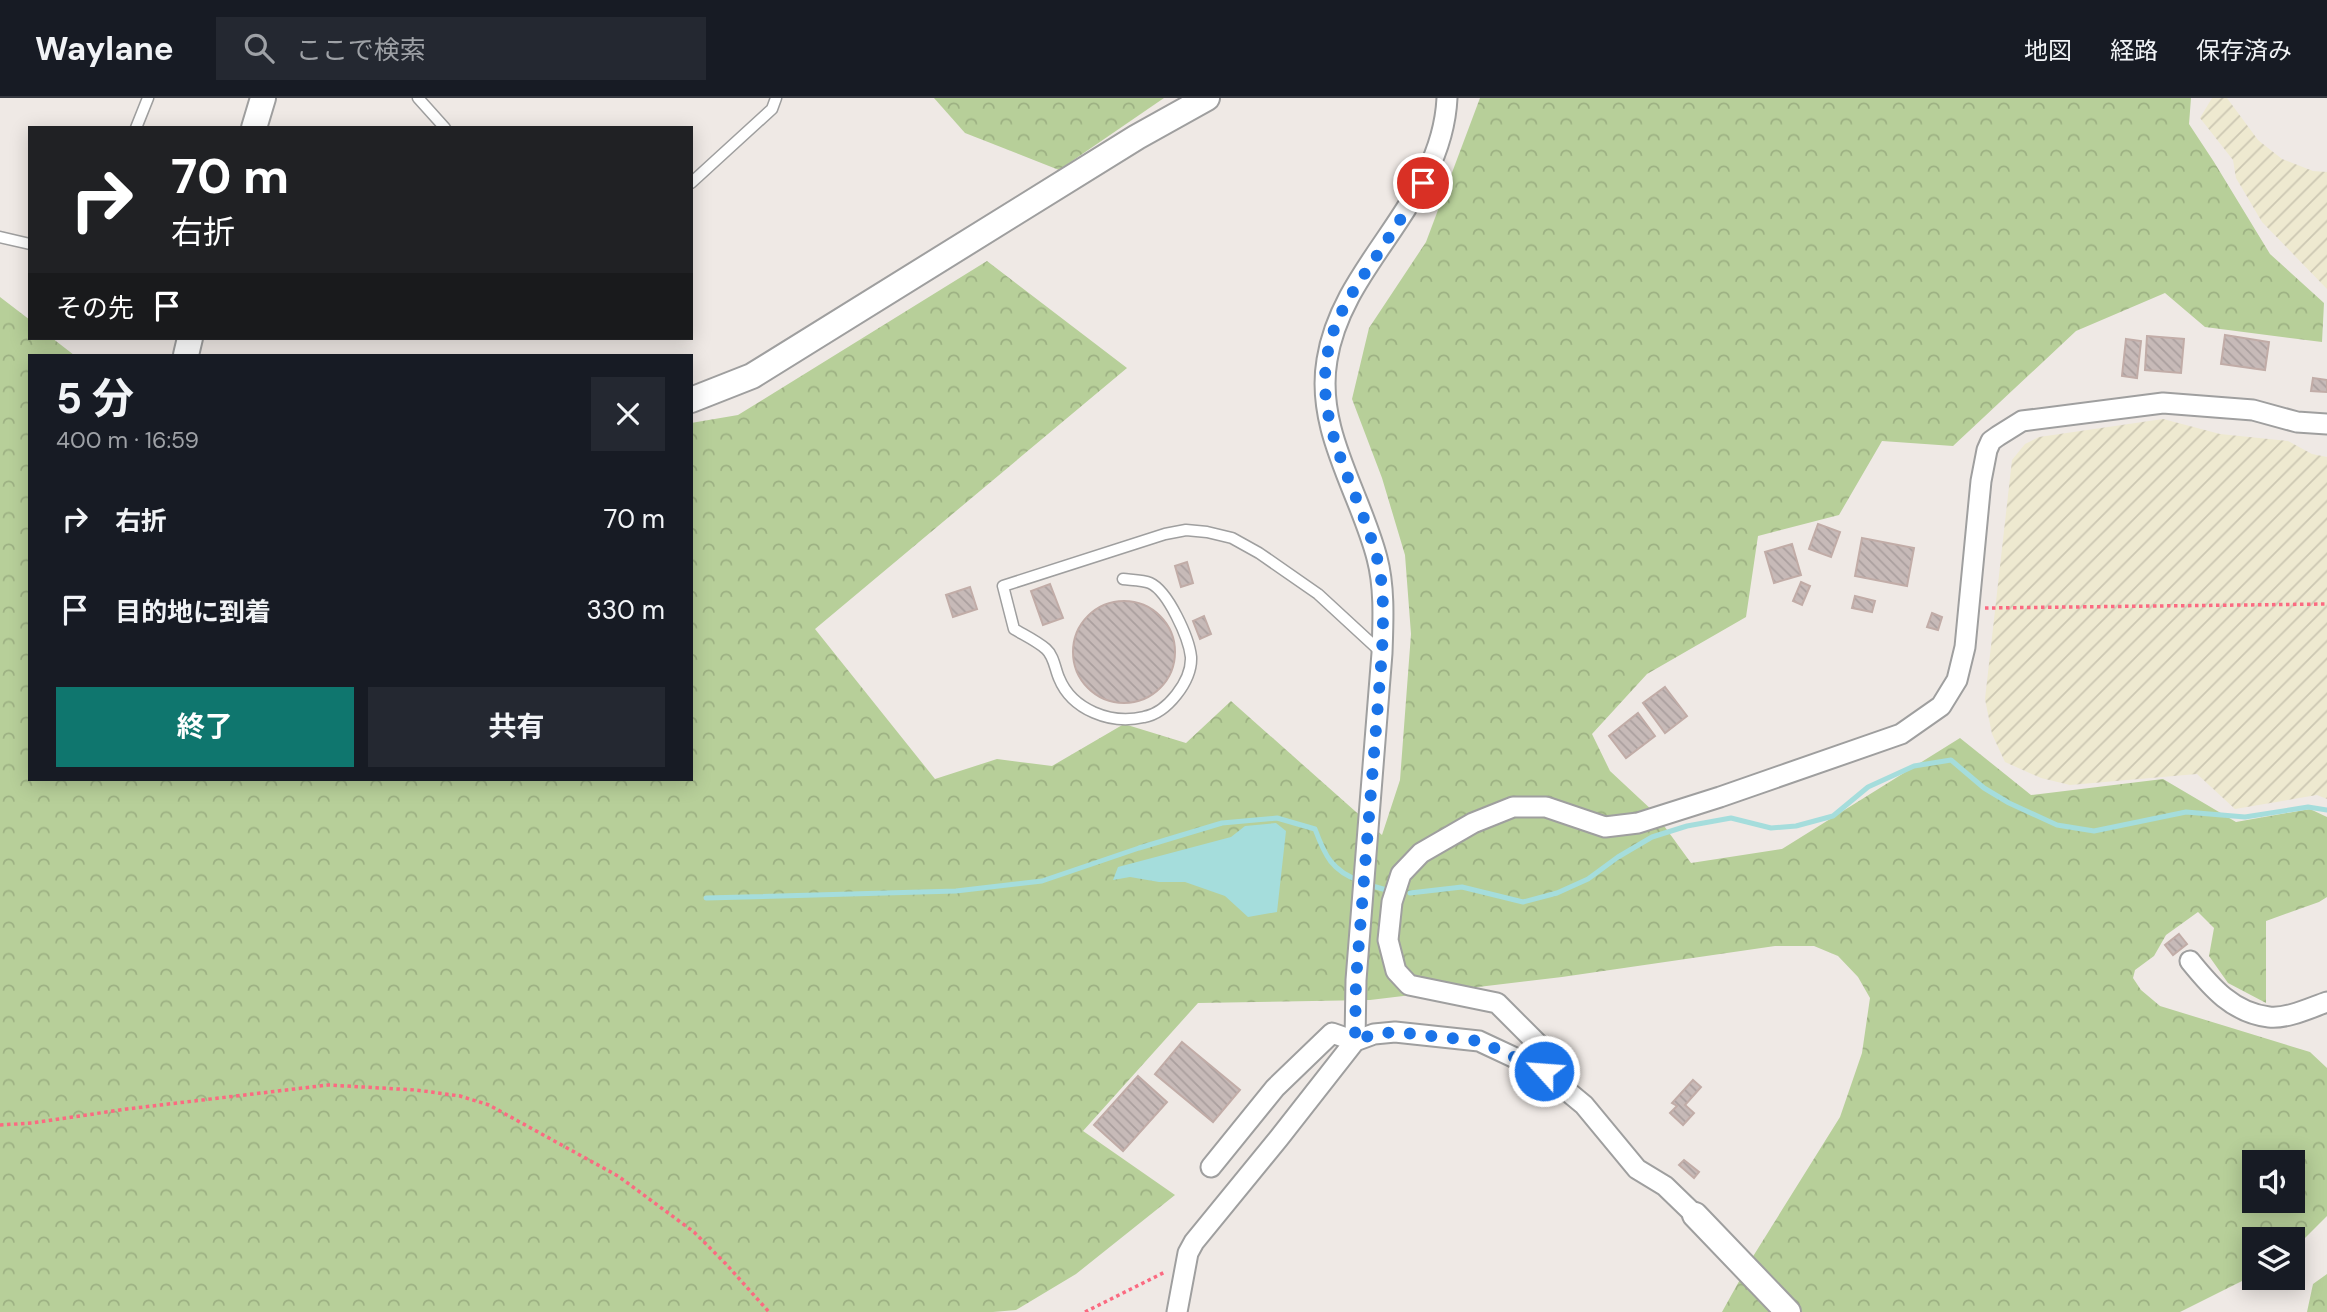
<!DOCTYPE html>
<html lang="ja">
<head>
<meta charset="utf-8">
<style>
  body { margin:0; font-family:"DM Sans","Noto Sans JP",sans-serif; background:#242831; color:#f1f3f6; height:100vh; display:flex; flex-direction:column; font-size:26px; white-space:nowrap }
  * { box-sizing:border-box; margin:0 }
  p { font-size:23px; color:#9ea1a6 }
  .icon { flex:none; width:38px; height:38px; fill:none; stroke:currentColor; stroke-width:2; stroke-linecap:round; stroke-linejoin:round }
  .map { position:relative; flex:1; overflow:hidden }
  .details { position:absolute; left:28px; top:256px; width:665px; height:427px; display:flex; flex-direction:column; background:#171b24; border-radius:0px; box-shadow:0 4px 18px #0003 }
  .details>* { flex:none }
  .hud { position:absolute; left:28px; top:28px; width:665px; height:214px; border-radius:0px; box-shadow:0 4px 18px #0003; background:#202124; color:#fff; overflow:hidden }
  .fabs { position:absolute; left:2242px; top:1052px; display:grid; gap:14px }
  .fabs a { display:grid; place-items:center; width:63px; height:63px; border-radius:0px; background:#171b24; box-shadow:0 4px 18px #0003; font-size:35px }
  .pin { position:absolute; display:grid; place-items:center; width:60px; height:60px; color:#fff; margin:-30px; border:4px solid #fff; border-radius:50%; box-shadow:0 2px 7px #0007 }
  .me { position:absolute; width:77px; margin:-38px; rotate:296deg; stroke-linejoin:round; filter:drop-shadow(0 0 5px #0008) }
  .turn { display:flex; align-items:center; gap:24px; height:147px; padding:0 28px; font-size:32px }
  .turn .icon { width:91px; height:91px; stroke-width:2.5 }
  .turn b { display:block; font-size:49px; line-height:60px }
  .then { display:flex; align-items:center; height:66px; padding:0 28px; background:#0003; gap:14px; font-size:26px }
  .round { display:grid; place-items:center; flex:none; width:74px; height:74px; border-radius:0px; background:#242831 }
  .summary { display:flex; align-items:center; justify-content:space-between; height:119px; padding:0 28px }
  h1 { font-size:42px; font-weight:700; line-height:52px }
  .button { display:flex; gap:14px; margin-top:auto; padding:14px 28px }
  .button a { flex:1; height:80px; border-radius:0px; background:#0f766e; color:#fff; font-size:28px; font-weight:700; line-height:80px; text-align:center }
  .button a+a { background:#242831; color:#f1f3f6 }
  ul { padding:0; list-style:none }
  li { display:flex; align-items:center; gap:21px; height:91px; padding:0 28px }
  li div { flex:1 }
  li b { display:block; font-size:26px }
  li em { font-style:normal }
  header { display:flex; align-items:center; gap:42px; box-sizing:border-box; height:98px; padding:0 35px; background:#171b24; border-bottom:2px solid #363941 }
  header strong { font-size:33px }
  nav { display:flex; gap:38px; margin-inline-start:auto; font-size:24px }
  .search { width:490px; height:63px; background:#242831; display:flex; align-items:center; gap:18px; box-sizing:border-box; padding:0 24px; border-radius:0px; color:#9ea1a6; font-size:26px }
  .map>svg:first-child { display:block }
  .farmland { fill:url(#farmland-furrows) }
  .forest { fill:url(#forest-crowns); fill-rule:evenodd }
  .water { fill:#a5dddc }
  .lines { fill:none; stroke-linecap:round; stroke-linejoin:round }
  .stream { stroke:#a5dddc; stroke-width:5 }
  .building { fill:url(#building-back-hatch); stroke:#c1aca7; stroke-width:2 }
  .service-casing { stroke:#9f9f9f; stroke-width:13 }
  .minor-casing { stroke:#9f9f9f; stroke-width:23 }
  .tertiary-casing { stroke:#9f9f9f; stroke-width:28 }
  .path { stroke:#fb6a81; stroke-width:3.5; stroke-dasharray:3.5 3.5; stroke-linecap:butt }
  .service { stroke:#fff; stroke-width:10 }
  .minor { stroke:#fff; stroke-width:19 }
  .tertiary { stroke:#fff; stroke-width:24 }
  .route { stroke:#1a73e8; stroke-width:12; stroke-dasharray:0 21.6 }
</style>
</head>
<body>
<header>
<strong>Waylane</strong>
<div class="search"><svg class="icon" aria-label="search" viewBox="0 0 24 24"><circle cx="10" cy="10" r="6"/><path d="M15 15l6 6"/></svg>ここで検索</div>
<nav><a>地図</a><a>経路</a><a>保存済み</a></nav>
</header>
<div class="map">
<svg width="2327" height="1214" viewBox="0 0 2327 1214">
  <defs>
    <pattern id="farmland-furrows" width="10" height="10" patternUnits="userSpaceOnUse" patternTransform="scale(1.75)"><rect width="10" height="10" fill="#eee9d0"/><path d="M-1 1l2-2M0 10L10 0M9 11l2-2" fill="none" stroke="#ccc7b2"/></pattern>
    <pattern id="forest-crowns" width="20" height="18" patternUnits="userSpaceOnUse" patternTransform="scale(1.75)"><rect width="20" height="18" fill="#b7cf99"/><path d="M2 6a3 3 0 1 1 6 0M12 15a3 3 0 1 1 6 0" fill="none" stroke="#9db183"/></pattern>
    <pattern id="building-back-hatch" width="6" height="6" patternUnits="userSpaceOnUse" patternTransform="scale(1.75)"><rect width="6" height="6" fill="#c7bab8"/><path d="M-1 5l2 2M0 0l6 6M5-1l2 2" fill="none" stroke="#aa9f9e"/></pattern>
  </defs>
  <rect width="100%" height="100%" fill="#efe9e5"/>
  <g class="farmland">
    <polygon points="2212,0 2227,0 2258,42 2282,61 2313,73 2327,74 2327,191 2262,124 2236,80 2233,62 2200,20"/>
    <polygon points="2163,321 2220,336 2288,343 2312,356 2327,359 2327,701 2317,697 2235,711 2197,676 2070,687 2041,680 2005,664 1992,636 1985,601 2012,362 2025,346 2039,339"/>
  </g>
  <g class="forest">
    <polygon points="934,0 1164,0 1059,72 965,35"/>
    <path d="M 1480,0 L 2191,0 L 2189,26 L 2214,64 L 2270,156 L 2324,205 L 2322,244 L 2205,229 L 2165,195 L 2076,233 L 1953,348 L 1882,343 L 1839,417 L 1758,438 L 1746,519 L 1647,576 L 1592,636 L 1610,673 L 1654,714 L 1691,765 L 1782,751 L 1960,640 L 2031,697 L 2163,681 L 2236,724 L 2310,711 L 2327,719 L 2327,799 L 2319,804 L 2266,823 L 2266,905 L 2228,885 L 2209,858 L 2214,830 L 2198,814 L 2166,837 L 2154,858 L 2135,872 L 2133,880 L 2141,892 L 2160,908 L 2310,954 L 2327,970 L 2327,1118 L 2293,1152 L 2292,1141 L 2254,1141 L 2254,1177 L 2180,1214 L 1722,1214 L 1752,1160 L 1840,1019 L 1862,955 L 1870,900 L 1858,879 L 1838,858 L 1814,848 L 1775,848 L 1562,879 L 1370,902 L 1198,905 L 1083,1033 L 1175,1097 L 1076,1176 L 1016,1212 L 993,1214 L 0,1214 L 0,199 L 30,222 L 30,240 L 52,240 L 74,257 L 30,257 L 30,681 L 691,681 L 691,325 L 738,317 L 987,163 L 1127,270 L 815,531 L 935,681 L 997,661 L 1052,668 L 1124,626 L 1186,645 L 1231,603 L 1382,737 L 1400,682 L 1411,536 L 1405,457 L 1382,380 L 1352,301 L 1369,230 L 1426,144 ZM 2254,1064 L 2292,1064 L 2292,1102 L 2254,1102 Z"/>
    <polygon points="2327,1176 2327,1214 2307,1214 2313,1186"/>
  </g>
  <polygon class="water" points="1276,725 1286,733 1277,814 1248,819 1225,798 1185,784 1159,784 1130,779 1113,782 1118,769 1231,739 1245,728"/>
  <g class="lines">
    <g class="stream">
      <polyline points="1369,787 1390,793"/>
      <polyline points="1410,795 1462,789 1523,804 1557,795 1588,781 1618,759 1652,739 1687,728 1731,720 1771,730 1796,728 1833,718 1868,689 1914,668 1951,662 1984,690 2009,705 2057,727 2094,733 2186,714 2245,719 2308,709 2327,712"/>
      <path d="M 706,800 L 956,793 L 1042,783 L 1139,750 L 1222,725 L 1277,720 L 1315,731 C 1325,758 1332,773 1360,783"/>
    </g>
  </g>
  <g class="building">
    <polygon points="2225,237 2269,244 2265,272 2221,266"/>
    <polygon points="2147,238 2184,241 2181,275 2145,272"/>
    <polygon points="2126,241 2141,243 2137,280 2122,278"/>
    <polygon points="2313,280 2327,282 2327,294 2311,293"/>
    <polygon points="1818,426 1840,434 1831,459 1809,451"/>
    <polygon points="1862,440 1914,450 1907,488 1855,478"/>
    <polygon points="1792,446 1801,477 1774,485 1765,454"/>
    <polygon points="1187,464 1193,485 1181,489 1175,468"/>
    <polygon points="1801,484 1810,488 1802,507 1793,503"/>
    <polygon points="1050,486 1063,520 1043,527 1031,493"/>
    <polygon points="970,489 977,511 953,519 946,497"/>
    <polygon points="1855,498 1875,503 1872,514 1852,510"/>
    <circle cx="1124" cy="554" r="51"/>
    <polygon points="1932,515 1942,519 1938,532 1927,529"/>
    <polygon points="1204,518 1211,536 1200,541 1193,523"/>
    <polygon points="1665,589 1687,618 1665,635 1643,605"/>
    <polygon points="1638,615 1655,638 1626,660 1609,638"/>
    <polygon points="2179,836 2187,846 2173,857 2165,847"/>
    <polygon points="1182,944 1240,992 1213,1024 1155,976"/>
    <polygon points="1138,978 1167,1004 1123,1053 1094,1027"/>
    <polygon points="1693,982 1701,989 1685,1007 1694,1015 1683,1027 1670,1015 1677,1008 1672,1005"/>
    <polygon points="1684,1062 1699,1074 1694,1080 1679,1067"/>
  </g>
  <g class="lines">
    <g class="service-casing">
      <g id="service">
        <polyline points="418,0 445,30"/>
        <polyline points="136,30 148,0"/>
        <polyline points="691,85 772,11 776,0"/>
        <polyline points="0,139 30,146"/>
        <path d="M 1123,481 C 1131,482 1143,482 1150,485 C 1168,493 1189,540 1191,559 C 1192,583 1167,615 1144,619 C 1111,627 1072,612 1059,580 C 1055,571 1054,558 1046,551 C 1037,543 1024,537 1014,531 L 1003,488 L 1165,436 L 1186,432 L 1207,434 L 1232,440 L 1259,455 L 1318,496 L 1382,555"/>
      </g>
    </g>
    <g class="minor-casing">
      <g id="minor">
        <path d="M 2190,863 C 2211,889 2233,915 2269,919 C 2287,921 2310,910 2327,904"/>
        <path d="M 1355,943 L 1356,882 L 1382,555 C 1383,525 1385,490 1377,460 C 1360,394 1315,332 1327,262 C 1342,165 1442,105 1447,0"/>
        <polyline points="1543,973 1544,952 1497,905 1409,887 1396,873 1388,842 1392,804 1401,776 1421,755 1473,725 1513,709 1546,709 1605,729 1638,725 1720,699 1901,636 1941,608 1957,582 1965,549 1981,383 1987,352 1991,343 1998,338 2022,323 2163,305 2253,312 2297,324 2327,326"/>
        <polyline points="1211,1069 1275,990 1332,935 1355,943"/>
        <polyline points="1177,1214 1188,1155 1194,1144 1279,1040 1355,943 1374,936 1395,934 1479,943 1543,973 1584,1007 1637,1071 1665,1088 1695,1117"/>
      </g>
    </g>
    <g class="tertiary-casing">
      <g id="tertiary">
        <polyline points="254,30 263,0"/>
        <polyline points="186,257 190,240"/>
        <polyline points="691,302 752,278 1137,39 1207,0"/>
        <polyline points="1695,1117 1788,1214"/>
      </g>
    </g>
    <g class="path">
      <polyline points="1985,510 2327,506"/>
      <polyline points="0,1027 32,1025 127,1011 328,987 416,992 460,998 489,1007 618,1078 694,1134 726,1166 769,1214"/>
      <polyline points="1085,1214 1165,1174"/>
    </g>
    <use href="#service" class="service"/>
    <use href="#minor" class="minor"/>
    <use href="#tertiary" class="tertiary"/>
  </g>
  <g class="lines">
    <path class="route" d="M 1423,85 C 1409,108 1395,130 1380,153 C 1362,180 1340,209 1331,241 C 1308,321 1357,385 1377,460 C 1385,490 1383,525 1382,555 L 1356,882 L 1355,943 L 1374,936 L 1395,934 L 1479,943 L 1544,973"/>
  </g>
</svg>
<div class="fabs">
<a><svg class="icon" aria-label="sound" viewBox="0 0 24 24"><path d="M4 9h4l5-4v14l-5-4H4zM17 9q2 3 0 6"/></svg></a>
<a><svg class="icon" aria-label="layers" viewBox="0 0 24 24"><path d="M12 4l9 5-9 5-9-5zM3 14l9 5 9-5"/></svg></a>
</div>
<div class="pin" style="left:1423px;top:85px;background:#d93025"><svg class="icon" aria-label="arrive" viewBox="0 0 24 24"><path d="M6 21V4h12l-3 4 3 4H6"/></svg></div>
<svg class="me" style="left:1544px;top:973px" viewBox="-20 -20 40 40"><circle r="17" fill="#1a73e8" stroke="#fff" stroke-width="3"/><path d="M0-11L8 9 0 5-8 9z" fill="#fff"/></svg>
<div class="hud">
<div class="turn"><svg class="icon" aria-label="right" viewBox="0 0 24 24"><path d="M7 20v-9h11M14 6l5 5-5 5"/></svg><div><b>70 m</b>右折</div></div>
<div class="then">その先<svg class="icon" aria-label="arrive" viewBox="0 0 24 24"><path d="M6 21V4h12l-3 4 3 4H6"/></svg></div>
</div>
<section class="details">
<div class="summary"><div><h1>5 分</h1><p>400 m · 16:59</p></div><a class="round"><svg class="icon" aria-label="close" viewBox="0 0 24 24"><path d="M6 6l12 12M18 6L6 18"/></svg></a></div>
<ul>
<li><svg class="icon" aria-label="right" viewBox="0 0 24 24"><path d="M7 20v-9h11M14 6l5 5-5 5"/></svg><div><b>右折</b></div><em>70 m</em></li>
<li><svg class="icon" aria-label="arrive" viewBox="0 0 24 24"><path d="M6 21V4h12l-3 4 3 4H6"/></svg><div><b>目的地に到着</b></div><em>330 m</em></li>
</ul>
<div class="button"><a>終了</a><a>共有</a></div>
</section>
</div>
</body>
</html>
